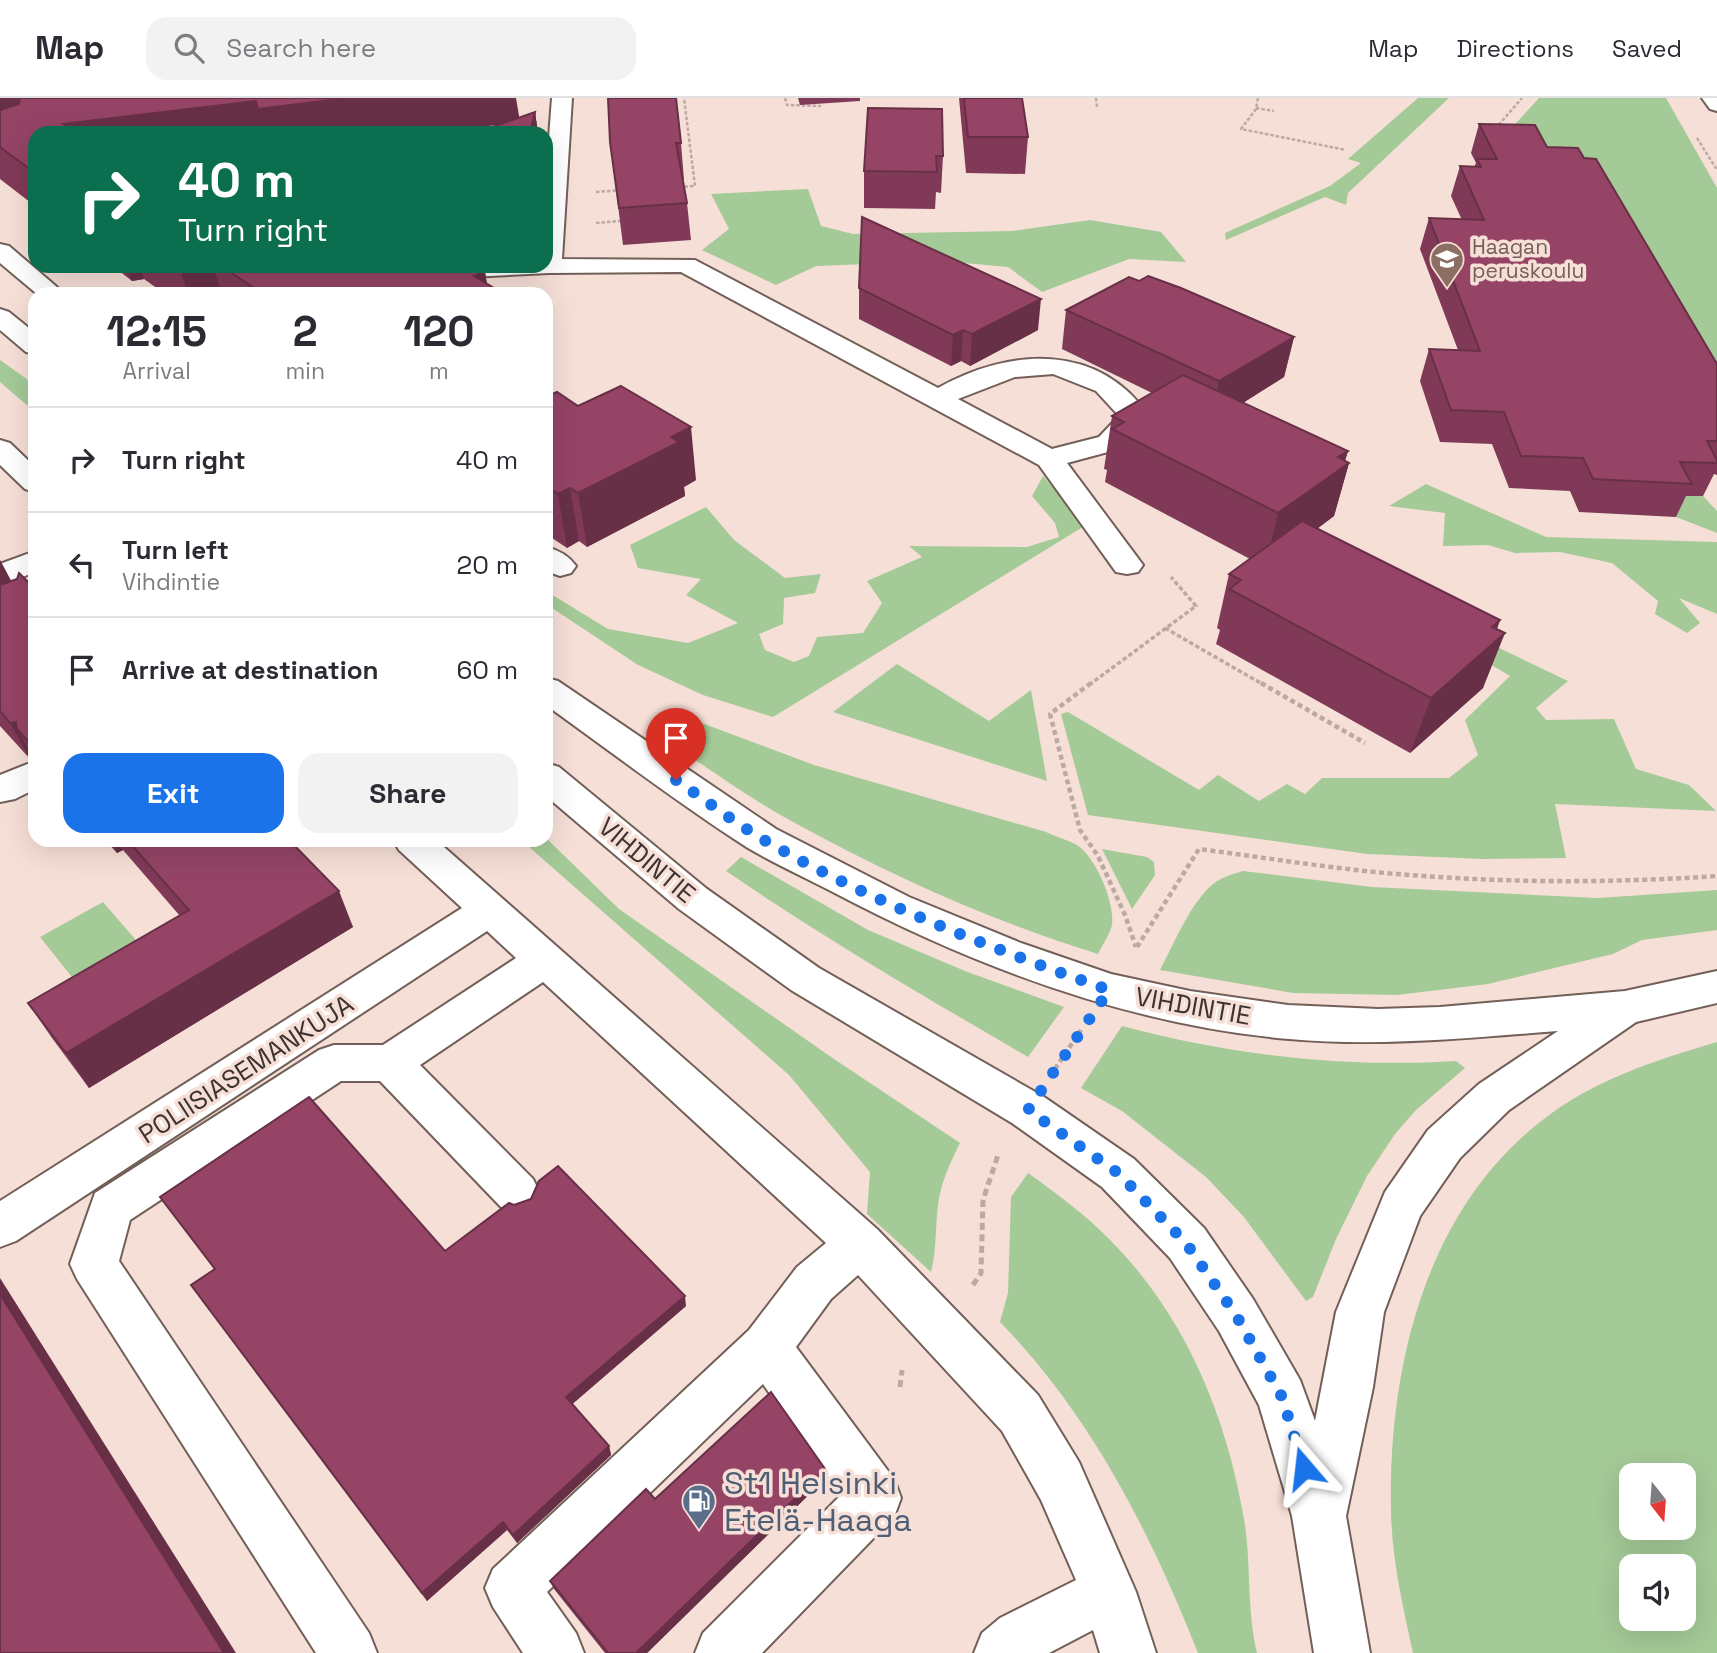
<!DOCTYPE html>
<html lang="en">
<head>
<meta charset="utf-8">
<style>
  body { margin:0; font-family:"Space Grotesk",sans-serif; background:#f2f2f3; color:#2b2b33; height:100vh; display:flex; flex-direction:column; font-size:26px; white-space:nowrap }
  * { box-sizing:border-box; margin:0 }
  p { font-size:23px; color:#7c7c81 }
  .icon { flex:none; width:38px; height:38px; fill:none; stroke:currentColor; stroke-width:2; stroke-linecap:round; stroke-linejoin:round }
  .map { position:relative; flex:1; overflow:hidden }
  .side { position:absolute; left:28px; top:189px; width:525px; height:560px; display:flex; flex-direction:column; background:#fff; border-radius:21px; box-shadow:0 7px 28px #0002 }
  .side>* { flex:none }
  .hud { position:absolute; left:28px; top:28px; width:525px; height:147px; border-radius:21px; box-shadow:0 7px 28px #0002; background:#0b6e4f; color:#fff; overflow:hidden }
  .needle { width:46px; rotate:163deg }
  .fabs { position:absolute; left:1619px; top:1365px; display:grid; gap:14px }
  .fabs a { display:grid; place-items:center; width:77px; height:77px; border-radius:14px; background:#fff; box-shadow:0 7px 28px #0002; font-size:35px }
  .pin { position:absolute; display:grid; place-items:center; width:60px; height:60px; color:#fff; margin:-72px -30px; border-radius:50% 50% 50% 0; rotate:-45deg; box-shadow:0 0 7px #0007 }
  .pin .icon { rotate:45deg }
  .me { position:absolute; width:77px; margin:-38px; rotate:343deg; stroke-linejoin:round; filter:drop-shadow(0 0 5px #0008) }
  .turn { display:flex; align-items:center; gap:24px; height:147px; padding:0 35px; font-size:32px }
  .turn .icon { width:91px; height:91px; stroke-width:2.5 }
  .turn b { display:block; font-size:49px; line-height:60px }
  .eta { display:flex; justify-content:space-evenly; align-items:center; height:119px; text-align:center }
  .eta b { font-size:42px; font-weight:600; line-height:49px }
  .action { display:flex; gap:14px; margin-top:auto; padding:14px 35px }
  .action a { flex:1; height:80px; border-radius:21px; background:#1a73e8; color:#fff; font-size:28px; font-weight:600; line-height:80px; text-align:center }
  .action a+a { background:#f2f2f3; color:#2b2b33 }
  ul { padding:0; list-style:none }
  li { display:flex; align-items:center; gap:21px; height:105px; padding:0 35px; border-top:2px solid #e1e1e2 }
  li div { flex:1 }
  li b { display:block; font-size:26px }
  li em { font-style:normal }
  header { display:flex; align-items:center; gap:42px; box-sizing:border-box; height:98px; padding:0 35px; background:#fff; border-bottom:2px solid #e1e1e2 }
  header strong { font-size:33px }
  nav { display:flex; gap:38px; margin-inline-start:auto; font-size:24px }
  .search { width:490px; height:63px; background:#f2f2f3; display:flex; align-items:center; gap:18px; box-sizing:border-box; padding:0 24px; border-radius:21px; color:#7c7c81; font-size:26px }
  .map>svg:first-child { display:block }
  .green { fill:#a4ca97; fill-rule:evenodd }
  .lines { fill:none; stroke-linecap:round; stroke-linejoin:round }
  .minor-casing { stroke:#725f58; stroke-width:4 }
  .major-casing { stroke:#725f58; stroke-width:4 }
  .path-far3 { stroke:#bca9a3; stroke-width:2.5; stroke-dasharray:3.5 2; stroke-linecap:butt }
  .path-far2 { stroke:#bca9a3; stroke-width:3.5; stroke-dasharray:4.5 2.5; stroke-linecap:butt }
  .path-far1 { stroke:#bca9a3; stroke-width:4.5; stroke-dasharray:5 3.5; stroke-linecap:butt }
  .path { stroke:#bca9a3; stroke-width:5; stroke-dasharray:7 4.5; stroke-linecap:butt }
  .minor { fill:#fff; fill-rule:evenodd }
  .major { fill:#fff; fill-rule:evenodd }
  .wall { fill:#803a58 }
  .shaded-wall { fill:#683047 }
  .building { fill:#954466; stroke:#683047; stroke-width:2 }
  .route { stroke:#1a73e8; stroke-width:12; stroke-dasharray:0 21.6 }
  .labels { text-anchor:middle; stroke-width:7; stroke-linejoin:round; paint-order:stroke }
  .far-education-label { font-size:21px; fill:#785e54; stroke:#f6dfd7; text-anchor:start }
  .street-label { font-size:26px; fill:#3c3330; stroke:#f6dfd7 }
  .near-service-label { font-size:32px; fill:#4e5e75; stroke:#f6dfd7; text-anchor:start }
</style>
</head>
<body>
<header>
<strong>Map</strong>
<div class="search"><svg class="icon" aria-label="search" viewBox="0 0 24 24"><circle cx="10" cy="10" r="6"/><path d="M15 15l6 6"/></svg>Search here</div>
<nav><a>Map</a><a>Directions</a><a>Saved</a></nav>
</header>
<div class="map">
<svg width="1717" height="1555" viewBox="0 0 1717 1555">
  <rect width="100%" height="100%" fill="#f6dfd7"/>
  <g class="green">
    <polygon points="1418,0 1449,0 1348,95 1346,107 1325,99 1226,142 1225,135 1330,88 1361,65 1348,61"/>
    <polygon points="1539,0 1666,0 1717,90 1717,324 1499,44"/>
    <polygon points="808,91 821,128 853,136 1012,133 1090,122 1161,134 1186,164 1129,161 1042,194 1008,169 943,163 816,168 776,187 702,152 729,131 711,96"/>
    <polygon points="0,262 35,287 35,314 0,284"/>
    <polygon points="1043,378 1086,427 773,619 703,597 638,567 546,506 546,493 608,531 688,545 738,525 686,497 701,481 638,470 630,447 706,409 734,442 785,480 821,476 815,495 784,500 783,526 759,536 765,552 794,564 809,558 817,539 863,535 882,505 867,483 922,459 909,448 1027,449 1059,439 1055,425 1032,398"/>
    <polygon points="1426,386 1546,439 1717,444 1717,516 1679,500 1700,525 1687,535 1655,516 1658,503 1612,465 1560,454 1515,455 1488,447 1443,448 1445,415 1389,408"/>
    <polygon points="1665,397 1703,398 1717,413 1717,435 1676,419"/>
    <polygon points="1495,548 1568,583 1536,610 1546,622 1614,621 1636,671 1689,687 1716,713 1555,706 1566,760 1482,761 1367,756 1088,717 1061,616 1068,614 1199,692 1218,677 1259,703 1287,686 1305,696 1322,680 1449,680 1478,657 1465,622 1510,578 1475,557"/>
    <polygon points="897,566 989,623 1031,592 1047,683 833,614"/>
    <path d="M 683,618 L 814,667 L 1046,734 C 1056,739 1068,742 1077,747 C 1095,758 1115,804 1112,826 C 1111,835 1102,847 1098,856 C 992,823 893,779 795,725 C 748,700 705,667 660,639 Z"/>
    <path d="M 546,740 L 619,811 L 834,961 L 960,1045 C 950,1065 941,1084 938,1107 C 935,1130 937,1151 931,1174 L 867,1116 L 870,1074 L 789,977 L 521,742 Z"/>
    <polygon points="1102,751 1147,759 1154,764 1155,777 1132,811"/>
    <path d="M 741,759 L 868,832 L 965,873 L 1064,909 L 1028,959 C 925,899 824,840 726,773 Z"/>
    <path d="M 1243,773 L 1372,789 L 1598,800 L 1717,792 L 1717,832 L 1642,842 L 1613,856 L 1488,886 L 1397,897 L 1293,895 L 1160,872 C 1175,844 1189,807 1213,786 C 1222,779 1233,776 1243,773 Z"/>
    <polygon points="103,804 147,855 83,893 40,839"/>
    <path d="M 1122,928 C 1231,957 1343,970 1456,963 L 1465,970 L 1416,1012 L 1395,1036 L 1367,1078 L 1336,1141 L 1313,1199 L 1306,1203 L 1244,1119 L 1206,1079 L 1122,1013 L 1081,990 Z"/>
    <path d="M 1717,944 L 1717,1555 L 1413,1555 C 1403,1509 1392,1462 1391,1414 C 1388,1272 1424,1115 1540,1024 C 1592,982 1654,963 1717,944 ZM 1631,1377 L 1684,1377 L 1684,1430 L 1631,1430 ZM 1631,1468 L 1684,1468 L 1684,1521 L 1631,1521 Z"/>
    <path d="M 1028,1075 C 1057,1096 1085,1116 1110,1142 C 1187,1219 1228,1322 1245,1427 C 1251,1469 1247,1513 1257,1555 L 1198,1555 C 1150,1434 1092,1319 1000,1224 L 1008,1195 L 1011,1099 Z"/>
  </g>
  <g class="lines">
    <g class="minor-casing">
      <g id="minor">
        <path d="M 552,0 L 572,0 L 562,161 L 695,162 L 938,290 C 1009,250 1098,244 1149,318 L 1119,351 L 1067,365 L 1143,467 L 1138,474 L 1127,476 L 1116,474 L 1039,367 L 681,174 L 549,175 L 431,181 L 422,179 L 419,174 L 425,168 L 546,168 L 546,79 ZM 1053,276 L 1096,293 L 1119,318 L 1099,339 L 1052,351 L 958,301 L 1015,279 Z"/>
        <polygon points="0,342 10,345 35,369 35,394 25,391 0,367"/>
        <path d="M 546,449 C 558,452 568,457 576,468 L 571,475 L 560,478 L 546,473 Z"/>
        <polygon points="35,453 35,474 0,488 0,466"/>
        <polygon points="35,663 35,691 15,701 0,704 0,677"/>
        <polygon points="393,742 436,742 877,1131 1038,1297 1079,1364 1136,1494 1156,1555 1100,1555 1093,1532 1049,1555 974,1555 982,1535 1000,1520 1076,1482 1041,1402 1002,1333 858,1177 831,1201 796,1249 894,1381 901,1400 894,1419 762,1555 695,1555 703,1535 841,1397 763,1286 547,1494 576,1535 584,1555 523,1555 493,1509 485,1490 493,1471 749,1232 797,1169 826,1145 543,884 420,967 533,1081 540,1095 533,1109 517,1115 501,1109 380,983 341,983 130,1122 119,1163 369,1535 377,1555 316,1555 77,1181 70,1166 95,1095 319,952 334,947 383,947 516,860 487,833 16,1143 0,1149 0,1103 462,810 399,752"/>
      </g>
    </g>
    <g class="major-casing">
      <g id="major">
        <polygon points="1702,0 1717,0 1717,13 1710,11"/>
        <polygon points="0,146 9,148 65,196 37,196 0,165"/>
        <polygon points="0,211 9,214 35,235 35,256 26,254 0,232"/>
        <path d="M 546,580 L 558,583 L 776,731 L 909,799 L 1021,845 L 1111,876 L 1190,893 L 1288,907 L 1378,911 L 1440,909 L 1625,893 L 1717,873 L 1717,905 L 1636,924 L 1509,1012 L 1460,1060 L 1420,1118 L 1384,1214 L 1373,1289 L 1346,1418 L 1370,1555 L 1314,1555 L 1292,1418 L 1259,1307 L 1219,1233 L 1170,1160 L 1102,1089 L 1012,1025 L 791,892 L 679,811 L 546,698 L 546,665 L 559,669 L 707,791 L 819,870 L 1044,999 L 1134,1061 L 1204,1130 L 1253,1201 L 1300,1282 L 1315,1323 L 1336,1214 L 1385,1094 L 1428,1032 L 1479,986 L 1558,933 C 1468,940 1379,949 1289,941 C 1128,927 973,868 831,793 C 804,779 775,766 748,750 C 679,706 613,655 546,607 Z"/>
      </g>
    </g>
    <g class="path-far3">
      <polyline points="785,0 787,7 821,8"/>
      <polyline points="1096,0 1097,9"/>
      <polyline points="1258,0 1256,11 1241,31 1346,52"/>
      <polyline points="1256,10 1274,13"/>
      <polyline points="1495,31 1522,0"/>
      <polyline points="1697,40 1717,72"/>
      <polyline points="679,89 695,88 684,0"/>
      <polyline points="596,94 622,92"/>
      <polyline points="596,125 620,123"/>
    </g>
    <g class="path-far2">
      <polyline points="1165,530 1264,587"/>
      <polyline points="1089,587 1196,508 1171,479"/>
    </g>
    <g class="path-far1">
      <polyline points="1091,585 1050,616 1080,732 1098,758 1125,817 1136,849"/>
      <polyline points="1261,585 1365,645"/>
      <path d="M 1137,849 L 1199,751 C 1269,760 1339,772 1410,777 C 1512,785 1614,785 1717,778"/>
      <polyline points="1055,971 1081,932"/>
    </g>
    <g class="path">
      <polyline points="973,1187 981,1175 983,1102 999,1054"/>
      <polyline points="900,1289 902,1272"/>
    </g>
    <use href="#minor" class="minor"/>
    <use href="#major" class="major"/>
  </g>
  <g class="wall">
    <polygon points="0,0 519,20 535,14 538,35 475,35 499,27 35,35 35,108 0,81"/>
    <polygon points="798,0 860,0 860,3 800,7"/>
    <polygon points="959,0 1022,0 1028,39 1025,76 966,75"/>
    <polygon points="868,10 943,58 941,95 936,94 935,111 864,110 864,73"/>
    <polygon points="1479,26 1547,49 1717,266 1717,377 1714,376 1703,398 1686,398 1676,419 1579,414 1570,393 1509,390 1492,346 1440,344 1420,283 1429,251 1458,252 1420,151 1429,120 1462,122 1451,98 1460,68 1474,69 1476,65 1471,55"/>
    <polygon points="610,44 681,45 684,82 683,82 687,105 691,142 623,147"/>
    <polygon points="113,168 484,168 487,186 494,190 495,196 165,196 144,181 132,183"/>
    <polygon points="1139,183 1294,239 1284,279 1243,305 1348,353 1345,363 1349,365 1334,418 1317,431 1500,522 1497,531 1483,590 1410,655 1216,546 1220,532 1217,530 1229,476 1250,461 1105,384 1107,372 1104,371 1112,318 1152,295 1062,251 1066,212"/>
    <polygon points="859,190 1038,232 970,268 961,263 951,268 859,221"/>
    <polygon points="546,299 696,382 684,389 685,398 646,418 587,449 579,443 567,450 546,436"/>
    <polygon points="0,462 11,483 35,491 35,664 34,661 31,662 0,628"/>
    <polygon points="105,742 289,742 353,829 89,990 52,940 28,905 180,818 123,752 117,755"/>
    <polygon points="160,1099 445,1153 686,1208 572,1306 609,1348 611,1357 517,1445 507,1432 427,1503 198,1197 214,1171"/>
    <polygon points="825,1371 826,1380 647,1555 605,1555 554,1491 550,1483 655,1401"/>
  </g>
  <g class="shaded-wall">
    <polygon points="0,0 21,0 34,33 0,44"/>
    <polygon points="346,0 516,0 520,24 434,35 66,35 63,26 256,3"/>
    <polygon points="535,14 538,35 530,35"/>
    <polygon points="126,168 139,168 144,181 132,183"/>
    <polygon points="187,168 213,168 222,196 188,196 180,171"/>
    <polygon points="478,168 484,168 488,193 494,190 495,196 478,196 474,178 476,169"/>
    <polygon points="1041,201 1038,232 970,268 972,236"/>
    <polygon points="963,232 961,263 951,268 953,237"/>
    <polygon points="1294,239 1284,279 1212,324 1219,283"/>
    <polygon points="691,329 696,382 684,389 685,398 587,449 578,395 671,339"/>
    <polygon points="1348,353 1343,369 1349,365 1334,418 1265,469 1278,415 1338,359"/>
    <polygon points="570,390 579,443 567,450 558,396"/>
    <polygon points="0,462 18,496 0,504"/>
    <polygon points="1500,522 1490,549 1505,535 1483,590 1410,655 1431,600 1492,529"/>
    <polygon points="16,624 17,631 34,661 31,662 10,625"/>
    <polygon points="110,742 117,742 123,752 117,755"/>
    <polygon points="339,793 353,829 89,990 66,955"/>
    <polygon points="0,1180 236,1555 224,1555 0,1196"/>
    <polygon points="685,1198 686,1208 569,1309 566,1299"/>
    <polygon points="609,1348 611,1357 517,1445 513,1437"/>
    <polygon points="825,1371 826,1380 647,1555 636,1555"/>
    <polygon points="503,1424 507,1432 427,1503 422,1495"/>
  </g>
  <g class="building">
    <polygon points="20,0 346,0 258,11 256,3 63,26 76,35 35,35 35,75 0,49 0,12 19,6"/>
    <polygon points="608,0 676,0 681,45 676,45 687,105 619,110 610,44"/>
    <polygon points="964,0 1022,0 1028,39 968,39"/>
    <polygon points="868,10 942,11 943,58 936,58 937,74 864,73"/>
    <polygon points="535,14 530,35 475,35"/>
    <polygon points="1479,26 1535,27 1547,49 1578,50 1584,60 1596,61 1717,266 1717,343 1707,343 1717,362 1717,365 1680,364 1692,386 1593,381 1583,360 1521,358 1504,314 1451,312 1429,251 1480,253 1429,120 1484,122 1460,68 1481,69 1477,61 1497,61"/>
    <polygon points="862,119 1041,201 972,236 963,232 953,237 859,190"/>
    <polygon points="222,168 478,168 476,169 484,174 474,178 494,190 480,196 262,196"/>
    <polygon points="1148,178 1181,190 1294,239 1219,283 1066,212 1129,179 1139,183"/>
    <polygon points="1183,277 1348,353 1338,359 1349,365 1278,415 1112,331 1124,324 1112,318"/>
    <polygon points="621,288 691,329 671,339 679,344 640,364 578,395 570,390 558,396 546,388 546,299 557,294 578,308"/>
    <polygon points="1302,423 1500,522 1492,529 1505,535 1431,600 1229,491 1241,482 1229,476"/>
    <polygon points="19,475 35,491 35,651 17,631 16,624 10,625 0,613 0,487 17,481"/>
    <polygon points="127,742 289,742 339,793 66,955 28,905 189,812"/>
    <polygon points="309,999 445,1153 509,1105 514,1107 531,1101 539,1083 558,1068 685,1198 566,1299 609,1348 513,1437 503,1424 422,1495 191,1187 215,1171 160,1099"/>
    <polygon points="0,1196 224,1555 0,1555"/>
    <polygon points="771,1294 825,1371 636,1555 608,1555 550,1483 646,1391 655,1401"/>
  </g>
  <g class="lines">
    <path class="route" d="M 676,682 C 705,702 734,724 764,742 C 873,805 991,850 1109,892 L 1028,1012 L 1118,1075 L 1186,1145 L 1236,1217 L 1282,1299 L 1304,1370"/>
  </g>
  <defs>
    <g id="school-pin" transform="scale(1.75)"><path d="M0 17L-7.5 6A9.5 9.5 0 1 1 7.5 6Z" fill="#8d6e63" stroke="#f6dfd7"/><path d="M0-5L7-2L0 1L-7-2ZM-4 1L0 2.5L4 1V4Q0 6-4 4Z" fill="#fff"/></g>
    <g id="fuel-pin" transform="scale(1.75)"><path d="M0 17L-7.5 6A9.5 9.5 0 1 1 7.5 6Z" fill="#5c6f8a" stroke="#f6dfd7"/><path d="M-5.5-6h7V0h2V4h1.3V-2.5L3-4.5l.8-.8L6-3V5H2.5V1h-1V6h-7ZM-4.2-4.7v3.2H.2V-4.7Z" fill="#fff"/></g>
  </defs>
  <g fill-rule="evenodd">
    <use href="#school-pin" x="1447" y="161"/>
    <use href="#fuel-pin" x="699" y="1403"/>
  </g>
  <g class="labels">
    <g class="far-education-label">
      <text x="1472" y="156">Haagan<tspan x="1472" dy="24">peruskoulu</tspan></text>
    </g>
    <g class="street-label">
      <text transform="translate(647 762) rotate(40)" y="9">VIHDINTIE</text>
      <text transform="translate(1193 908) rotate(10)" y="9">VIHDINTIE</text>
      <text transform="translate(246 971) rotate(-33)" y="9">POLIISIASEMANKUJA</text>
    </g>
    <g class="near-service-label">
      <text x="724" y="1396">St1 Helsinki<tspan x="724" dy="37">Etelä-Haaga</tspan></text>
    </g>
  </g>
</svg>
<div class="fabs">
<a><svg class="needle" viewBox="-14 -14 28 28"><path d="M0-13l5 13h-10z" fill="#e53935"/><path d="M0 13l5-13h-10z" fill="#7c7c81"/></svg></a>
<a><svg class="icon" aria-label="sound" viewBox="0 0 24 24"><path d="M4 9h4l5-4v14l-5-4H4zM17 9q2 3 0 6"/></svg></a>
</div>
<div class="pin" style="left:676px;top:682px;background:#d93025"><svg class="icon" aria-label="arrive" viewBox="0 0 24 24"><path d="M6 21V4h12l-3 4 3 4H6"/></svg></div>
<svg class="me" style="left:1304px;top:1370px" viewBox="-20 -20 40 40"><path d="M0-17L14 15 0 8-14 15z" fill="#1a73e8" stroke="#fff" stroke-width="4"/></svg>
<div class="hud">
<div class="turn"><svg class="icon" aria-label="right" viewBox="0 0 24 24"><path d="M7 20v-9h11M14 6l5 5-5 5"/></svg><div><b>40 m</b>Turn right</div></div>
</div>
<section class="side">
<div class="eta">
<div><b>12:15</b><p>Arrival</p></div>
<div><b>2</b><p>min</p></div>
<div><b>120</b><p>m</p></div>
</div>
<ul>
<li><svg class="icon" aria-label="right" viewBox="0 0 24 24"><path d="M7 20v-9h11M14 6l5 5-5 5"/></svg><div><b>Turn right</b></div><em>40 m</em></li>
<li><svg class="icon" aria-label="left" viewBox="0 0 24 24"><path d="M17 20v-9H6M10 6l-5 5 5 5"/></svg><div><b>Turn left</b><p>Vihdintie</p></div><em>20 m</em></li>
<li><svg class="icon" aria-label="arrive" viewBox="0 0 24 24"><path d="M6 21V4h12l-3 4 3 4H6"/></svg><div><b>Arrive at destination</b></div><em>60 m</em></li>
</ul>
<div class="action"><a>Exit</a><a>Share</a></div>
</section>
</div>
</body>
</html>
